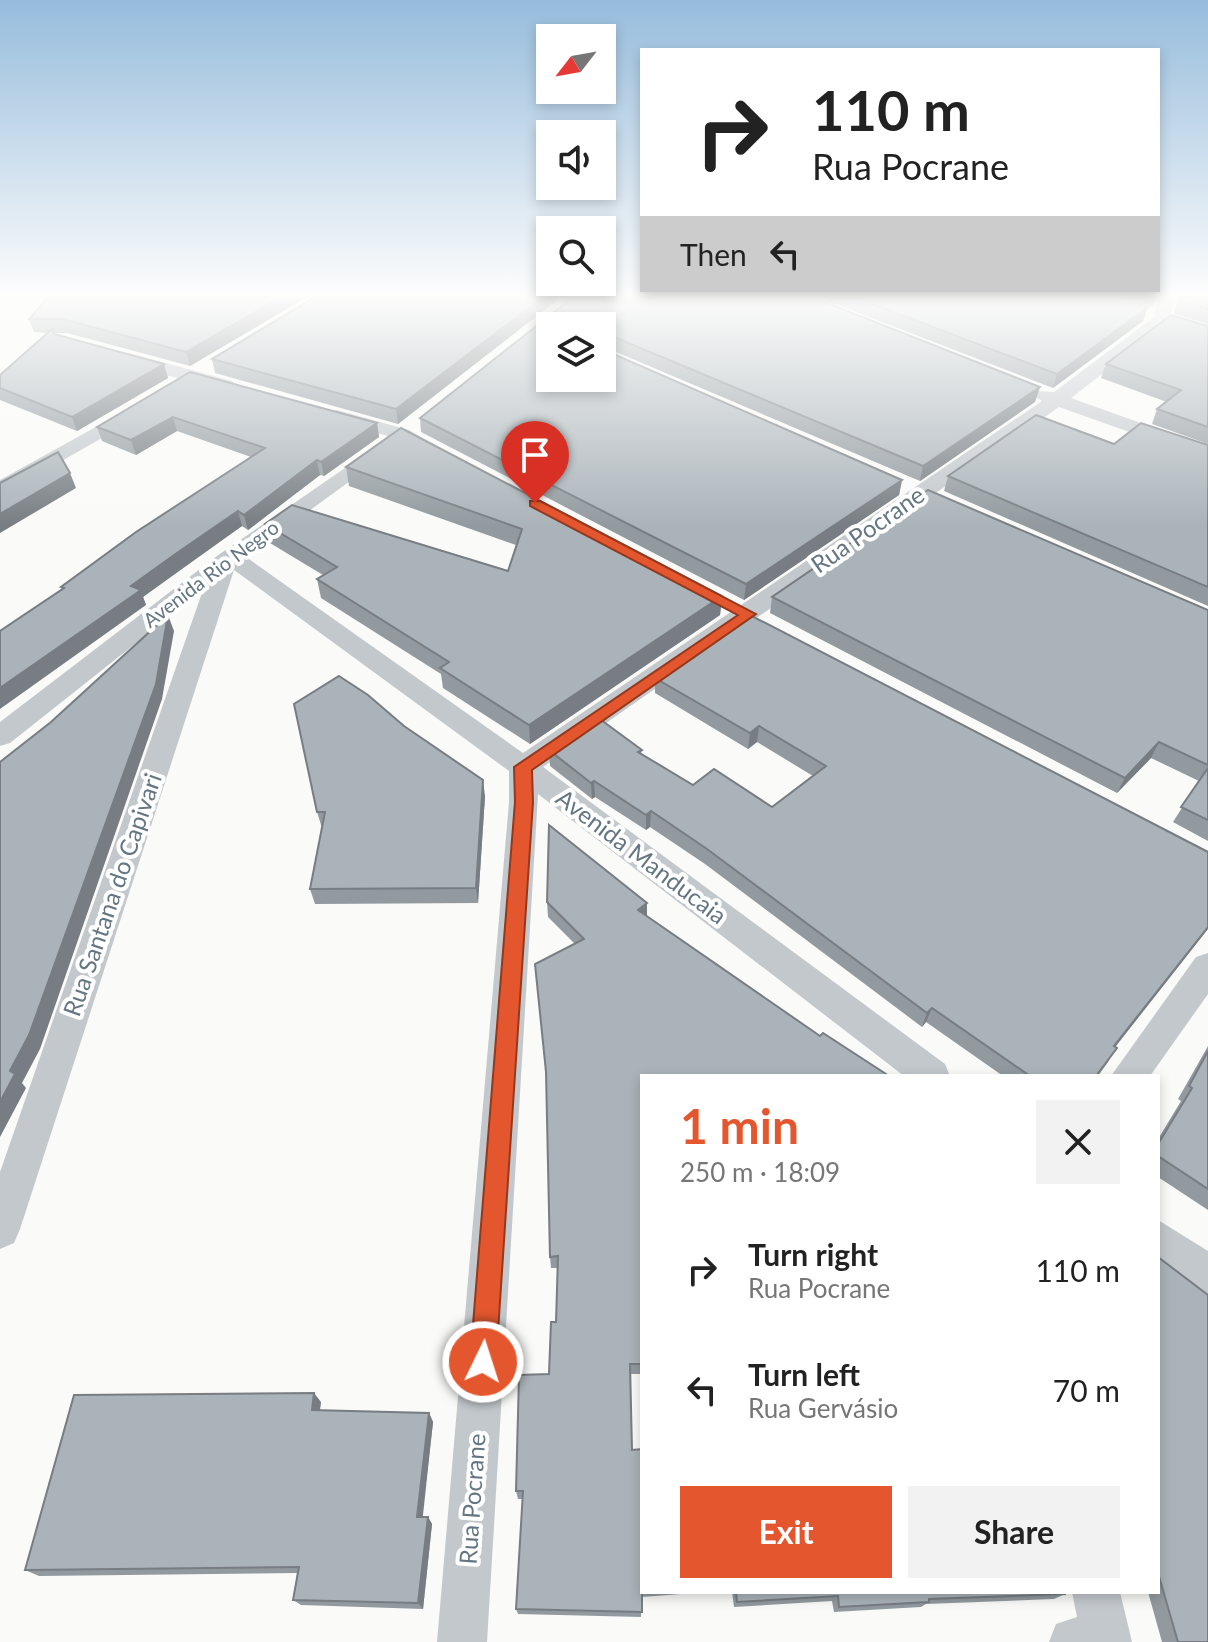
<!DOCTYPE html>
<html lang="en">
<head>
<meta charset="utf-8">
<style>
  body { margin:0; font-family:Lato,sans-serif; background:#f2f2f2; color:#222; height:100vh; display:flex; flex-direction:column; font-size:30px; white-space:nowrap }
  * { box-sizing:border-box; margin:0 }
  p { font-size:26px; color:#767676 }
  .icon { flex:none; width:44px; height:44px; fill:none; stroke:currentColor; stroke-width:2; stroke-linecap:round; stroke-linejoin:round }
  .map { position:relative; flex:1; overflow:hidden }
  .details { position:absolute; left:640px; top:1074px; width:520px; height:520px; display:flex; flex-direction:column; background:#fff; border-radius:0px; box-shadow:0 4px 12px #0003 }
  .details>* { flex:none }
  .guide { position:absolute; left:640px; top:48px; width:520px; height:244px; border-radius:0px; box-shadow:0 4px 12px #0003; background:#fff; color:#222; overflow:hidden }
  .needle { width:52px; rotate:239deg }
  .controls { position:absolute; left:536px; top:24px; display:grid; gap:16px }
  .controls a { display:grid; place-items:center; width:80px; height:80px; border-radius:0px; background:#fff; box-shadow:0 4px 12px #0003; font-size:40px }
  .pin { position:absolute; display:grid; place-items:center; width:68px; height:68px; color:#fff; margin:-82px -34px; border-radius:50% 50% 50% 0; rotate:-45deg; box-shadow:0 0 8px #0007 }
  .pin .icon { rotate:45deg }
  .me { position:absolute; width:88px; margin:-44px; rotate:4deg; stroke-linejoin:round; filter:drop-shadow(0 0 6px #0008) }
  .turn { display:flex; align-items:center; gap:28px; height:168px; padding:0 40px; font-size:36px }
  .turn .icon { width:104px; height:104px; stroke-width:2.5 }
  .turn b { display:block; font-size:56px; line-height:68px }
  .then { display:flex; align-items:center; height:76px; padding:0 40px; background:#0003; gap:16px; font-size:30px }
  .round { display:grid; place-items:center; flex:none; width:84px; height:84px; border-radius:0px; background:#f2f2f2 }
  .summary { display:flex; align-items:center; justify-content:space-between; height:136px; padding:0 40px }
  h1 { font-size:48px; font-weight:700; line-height:60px; color:#e4572e }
  .cta { display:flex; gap:16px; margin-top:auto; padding:16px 40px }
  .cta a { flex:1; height:92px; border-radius:0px; background:#e4572e; color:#fff; font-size:32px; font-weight:700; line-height:92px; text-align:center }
  .cta a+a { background:#f2f2f2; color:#222 }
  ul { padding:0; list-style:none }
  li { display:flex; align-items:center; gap:24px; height:120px; padding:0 40px }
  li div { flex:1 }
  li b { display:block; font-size:30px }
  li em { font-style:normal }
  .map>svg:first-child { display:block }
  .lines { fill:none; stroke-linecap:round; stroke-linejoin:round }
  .street { fill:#c3c8cc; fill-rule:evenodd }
  .wall { fill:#929a9f }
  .shaded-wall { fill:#777d82 }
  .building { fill:#aab3b9; stroke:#777d82; stroke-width:2 }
  .route { fill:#e4572e; stroke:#94391e; stroke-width:2 }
  .labels { text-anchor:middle; stroke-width:8; stroke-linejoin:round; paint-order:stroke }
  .far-street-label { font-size:20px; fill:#657683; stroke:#fff }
  .street-label { font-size:24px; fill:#657683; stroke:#fff }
</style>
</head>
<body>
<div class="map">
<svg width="1208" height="1642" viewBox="0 0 1208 1642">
  <rect width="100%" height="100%" fill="#fafaf8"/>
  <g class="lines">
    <g class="street">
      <polygon points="1157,297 1175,297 1168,323 1071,398 1208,447 1208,460 1059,407 543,767 945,1064 950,1076 904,1076 538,794 487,1642 437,1642 509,802 509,771 234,570 20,1229 14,1243 0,1249 0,1172 203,590 10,743 0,746 0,722 217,556 380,444 390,450 387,454 246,557 523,753 1042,401 1033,395 1036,391 1054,392 1154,317"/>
      <polygon points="129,353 232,381 235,385 225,391 122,363 120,359"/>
      <polygon points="132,407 142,413 139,417 0,496 0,480"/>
      <polygon points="337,410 409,430 441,449 431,455 395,438 330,420 327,416 330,412"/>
      <polygon points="1208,953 1208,994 1150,1076 1111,1076 1196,957"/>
      <polygon points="1158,1220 1208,1251 1208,1297 1158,1265"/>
      <polygon points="1072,1592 1120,1592 1132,1642 1049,1642 1056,1624 1077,1617"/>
    </g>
  </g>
  <g class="wall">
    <polygon points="307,297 190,366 67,333 53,333 54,334 164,364 168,378 77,431 0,400 0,375 48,333 34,332 29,319"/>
    <polygon points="561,297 398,424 215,373 212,359"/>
    <polygon points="572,297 1040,387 1035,402 920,481 602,346 602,326 550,378 902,480 899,495 744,600 421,432 420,418"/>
    <polygon points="817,297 1116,297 1148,307 1143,321 1053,388"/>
    <polygon points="1122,297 1156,297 1153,307"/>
    <polygon points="1178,297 1208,297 1208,324 1174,314"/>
    <polygon points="1208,326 1208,444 1152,424 1157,409 1167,402 1101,378 1106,364"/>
    <polygon points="190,372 377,423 379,437 324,476 320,475 248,530 242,526 179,570 143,597 146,605 62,590 61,587 251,457 177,431 136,455 102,441 97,427"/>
    <polygon points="1114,444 1208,445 1208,606 944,491 948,476"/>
    <polygon points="346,467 722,596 720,615 530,744 443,688 441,674 321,598 317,579 323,575 270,543 265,524 508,571 516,545 349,486"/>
    <polygon points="772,597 1208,610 1208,841 1173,822 1199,781 1151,758 1117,793 770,613"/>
    <polygon points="655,678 1208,852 1115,1047 1108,1062 1098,1076 1003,1076 926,1022 922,1027 705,864 650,827 646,830 595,797 592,799 550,766 549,750 642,750 641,754 693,785 772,807 813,776 757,742 748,749 655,693"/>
    <polygon points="485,796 478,903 315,904 310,889 322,828 317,812"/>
    <polygon points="547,902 647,916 820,1036 889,1076 642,1076 642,1374 630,1374 632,1450 642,1592 706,1592 642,1597 641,1617 518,1614 516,1609 523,1499 518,1499 516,1491 549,1374 556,1322 558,1268 551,1268 550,1257 575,944 548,917"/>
    <polygon points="1208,1046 1208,1210 1158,1177 1158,1139 1181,1101 1178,1099"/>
    <polygon points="1158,1257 1208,1642 1162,1642 1148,1592 1158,1592"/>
    <polygon points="321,1402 320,1410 429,1413 433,1422 422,1517 428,1517 432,1524 423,1609 301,1605 293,1600 297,1573 39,1576 25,1570"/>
    <polygon points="732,1592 1065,1592 1065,1594 1054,1599 926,1604 921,1607 834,1612 832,1601 734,1607"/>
  </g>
  <g class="shaded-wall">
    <polygon points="281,297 307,297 190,366 186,352"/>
    <polygon points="543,297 561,297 398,424 396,409"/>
    <polygon points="1148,307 1143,321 1053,388 1057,374"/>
    <polygon points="164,364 168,378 77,431 72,417"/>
    <polygon points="1040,387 1035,402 920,481 923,466"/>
    <polygon points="173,417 177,431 136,455 131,440"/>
    <polygon points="377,423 379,437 324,476 321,462"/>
    <polygon points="317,460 320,475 248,530 244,515"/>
    <polygon points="70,473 76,488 0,533 0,514"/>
    <polygon points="902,480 899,495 744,600 746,584"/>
    <polygon points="238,511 242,526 143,597 146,605 0,709 0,688 131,586"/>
    <polygon points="722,596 720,615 530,744 529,725"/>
    <polygon points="168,615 174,631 162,699 40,1049 22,1083 26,1088 0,1137 0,1102 10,1071"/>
    <polygon points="759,726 757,742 748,749 750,733"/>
    <polygon points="1159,742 1151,758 1117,793 1125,778"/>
    <polygon points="483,780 485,796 478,903 476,888"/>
    <polygon points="594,781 595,797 592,799 591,783"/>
    <polygon points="651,811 650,827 646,830 646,815"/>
    <polygon points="647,903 647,918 638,910"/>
    <polygon points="1208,927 1208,929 1105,1060 1114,1046"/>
    <polygon points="932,1008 926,1022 922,1027 927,1013"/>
    <polygon points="314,1393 321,1402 318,1419 312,1410"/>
    <polygon points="429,1413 433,1422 422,1524 417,1517"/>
    <polygon points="428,1517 432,1524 423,1609 418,1603"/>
  </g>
  <g class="building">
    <polygon points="48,297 281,297 186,352 62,319 29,319"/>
    <polygon points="315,297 543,297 396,409 212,359"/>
    <polygon points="573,297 812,297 1040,387 923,466 602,332 602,326 550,326 550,378 602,378 602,349 902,480 746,584 420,418"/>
    <polygon points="854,297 1116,297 1148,307 1057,374"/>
    <polygon points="1180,297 1208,297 1208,309 1180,300"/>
    <polygon points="1171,315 1208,326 1208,427 1157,409 1181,390 1106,364"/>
    <polygon points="52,329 54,334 164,364 72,417 0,388 0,375"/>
    <polygon points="190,372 377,423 321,462 317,460 244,515 238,511 174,555 131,586 141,590 0,688 0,631 64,588 61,587 136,532 265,448 173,417 131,440 97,427"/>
    <polygon points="1036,415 1114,444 1141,423 1208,445 1208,587 948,476"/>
    <polygon points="401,428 722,596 529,725 440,668 449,662 317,579 337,567 265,524 292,505 508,571 522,529 346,467"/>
    <polygon points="58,452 70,473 0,514 0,483"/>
    <polygon points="928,490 1208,610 1208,765 1159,742 1125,778 772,597"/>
    <polygon points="748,614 1208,852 1208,927 1114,1046 1117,1048 1096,1076 1030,1076 932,1008 927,1013 707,849 651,811 646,815 594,781 591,783 549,750 597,717 642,750 638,752 693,785 714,769 772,807 826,766 759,726 750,733 655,678"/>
    <polygon points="168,615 156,684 29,1035 10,1071 15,1074 0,1102 0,762 51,722"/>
    <polygon points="339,676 368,695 404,726 483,780 476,888 310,889 325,812 317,812 294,704"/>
    <polygon points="1208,768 1208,820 1181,807"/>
    <polygon points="549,825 647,903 638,910 820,1036 823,1033 889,1076 642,1076 642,1364 630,1364 632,1450 642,1449 642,1612 516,1609 523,1491 516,1491 519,1375 549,1374 551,1322 556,1322 558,1256 550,1257 546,1072 535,964 584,939 547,902"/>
    <polygon points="1208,1051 1208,1189 1158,1156 1158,1144 1192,1088 1189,1086"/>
    <polygon points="1158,1257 1208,1295 1208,1642 1178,1642 1158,1573"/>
    <polygon points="314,1393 312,1410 429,1413 417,1517 428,1517 418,1603 293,1600 299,1567 25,1570 74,1395"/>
    <polygon points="736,1592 1065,1592 1065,1594 929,1599 929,1602 839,1607 838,1596 737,1602"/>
  </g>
  <linearGradient id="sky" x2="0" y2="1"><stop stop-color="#96bcdc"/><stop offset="0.56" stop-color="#fdfdfc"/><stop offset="1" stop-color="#fdfdfc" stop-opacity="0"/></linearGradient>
  <rect width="1208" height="527" fill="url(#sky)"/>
  <polygon class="route" points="530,501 540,501 756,614 532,770 533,802 496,1362 492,1371 483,1375 474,1371 470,1362 515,802 514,767 738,615 530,506"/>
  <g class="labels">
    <g class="far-street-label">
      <text transform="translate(211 574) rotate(-37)" y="7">Avenida Rio Negro</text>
    </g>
    <g class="street-label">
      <text transform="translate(868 530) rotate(-35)" y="8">Rua Pocrane</text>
      <text transform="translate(641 857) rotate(37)" y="8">Avenida Manducaia</text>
      <text transform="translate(113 895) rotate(-71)" y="8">Rua Santana do Capivari</text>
      <text transform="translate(473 1499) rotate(-86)" y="8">Rua Pocrane</text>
    </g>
  </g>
</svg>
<div class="controls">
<a><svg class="needle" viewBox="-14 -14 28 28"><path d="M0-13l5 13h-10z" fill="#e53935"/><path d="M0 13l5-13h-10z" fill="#767676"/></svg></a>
<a><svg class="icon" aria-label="sound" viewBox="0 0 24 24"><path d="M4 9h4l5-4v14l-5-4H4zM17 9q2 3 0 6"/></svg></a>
<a><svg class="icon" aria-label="search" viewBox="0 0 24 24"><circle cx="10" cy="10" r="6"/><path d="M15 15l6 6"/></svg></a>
<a><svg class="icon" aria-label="layers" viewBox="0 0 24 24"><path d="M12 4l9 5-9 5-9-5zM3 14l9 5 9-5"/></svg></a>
</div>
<div class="pin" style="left:535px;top:503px;background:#d93025"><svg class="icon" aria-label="arrive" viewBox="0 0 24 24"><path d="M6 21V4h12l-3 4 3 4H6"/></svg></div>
<svg class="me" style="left:483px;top:1362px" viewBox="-20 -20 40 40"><circle r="17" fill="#e4572e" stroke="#fff" stroke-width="3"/><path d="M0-11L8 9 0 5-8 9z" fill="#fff"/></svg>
<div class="guide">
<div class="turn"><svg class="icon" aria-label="right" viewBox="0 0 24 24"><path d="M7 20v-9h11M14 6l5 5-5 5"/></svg><div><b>110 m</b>Rua Pocrane</div></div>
<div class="then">Then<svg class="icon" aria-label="left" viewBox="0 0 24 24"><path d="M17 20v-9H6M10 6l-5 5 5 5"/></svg></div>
</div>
<section class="details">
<div class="summary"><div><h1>1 min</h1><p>250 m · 18:09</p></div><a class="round"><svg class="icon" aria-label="close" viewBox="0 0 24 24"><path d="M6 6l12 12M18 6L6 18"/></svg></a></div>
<ul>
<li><svg class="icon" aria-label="right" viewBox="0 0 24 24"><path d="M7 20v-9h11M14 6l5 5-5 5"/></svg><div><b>Turn right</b><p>Rua Pocrane</p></div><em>110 m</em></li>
<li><svg class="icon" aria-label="left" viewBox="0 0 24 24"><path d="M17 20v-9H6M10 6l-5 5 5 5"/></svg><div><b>Turn left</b><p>Rua Gervásio</p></div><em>70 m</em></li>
</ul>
<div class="cta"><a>Exit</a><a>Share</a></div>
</section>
</div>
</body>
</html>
